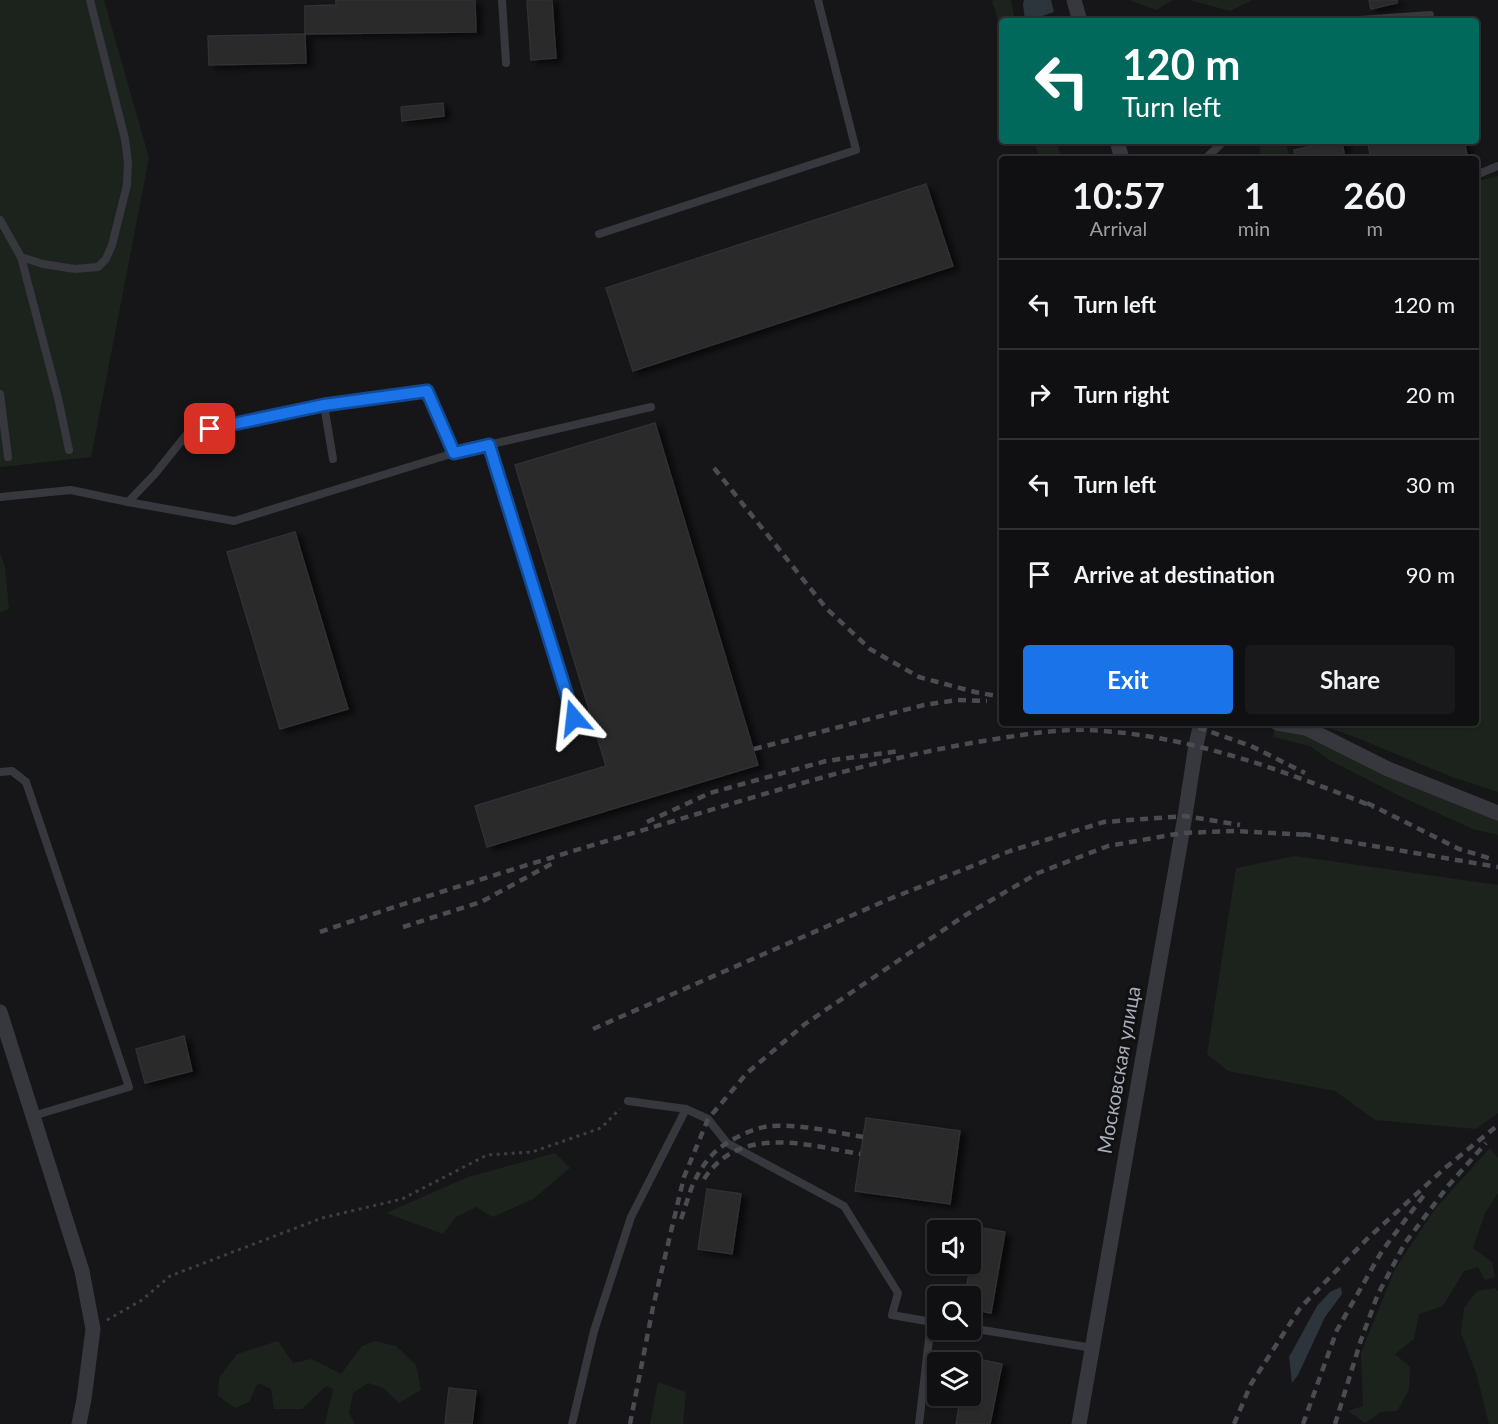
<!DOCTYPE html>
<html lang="en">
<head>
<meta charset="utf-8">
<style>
  body { margin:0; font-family:Lato,sans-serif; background:#19191b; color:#f1f3f6; height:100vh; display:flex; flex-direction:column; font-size:22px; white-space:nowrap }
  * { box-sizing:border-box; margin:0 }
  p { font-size:20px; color:#9c9d9f }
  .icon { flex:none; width:33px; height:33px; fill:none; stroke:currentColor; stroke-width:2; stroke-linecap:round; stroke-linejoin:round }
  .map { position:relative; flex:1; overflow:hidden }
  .sheet { position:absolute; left:999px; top:156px; width:480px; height:570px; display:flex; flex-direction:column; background:#101012; border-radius:6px; box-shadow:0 2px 4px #0004,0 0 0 2px #303032 }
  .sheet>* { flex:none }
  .guide { position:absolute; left:999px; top:18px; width:480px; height:126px; border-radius:6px; box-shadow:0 2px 4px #0004,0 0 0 2px #303032; background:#00695c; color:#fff; overflow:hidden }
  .controls { position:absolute; left:927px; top:1220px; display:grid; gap:12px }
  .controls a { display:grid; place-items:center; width:54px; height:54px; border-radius:6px; background:#101012; box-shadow:0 2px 4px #0004,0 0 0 2px #303032; font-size:30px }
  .pin { position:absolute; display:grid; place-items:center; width:51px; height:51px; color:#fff; margin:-26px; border-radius:12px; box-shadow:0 3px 9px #0006 }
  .me { position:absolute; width:66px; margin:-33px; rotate:343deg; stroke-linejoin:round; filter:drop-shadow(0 0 4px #0008) }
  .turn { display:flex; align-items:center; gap:21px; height:126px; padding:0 24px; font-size:27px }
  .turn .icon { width:78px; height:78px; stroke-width:2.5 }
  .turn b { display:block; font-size:42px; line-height:51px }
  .eta { display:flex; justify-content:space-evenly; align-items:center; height:102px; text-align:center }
  .eta b { font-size:36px; font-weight:700; line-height:42px }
  .cta { display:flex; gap:12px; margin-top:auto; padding:12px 24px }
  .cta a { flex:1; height:69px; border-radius:6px; background:#1a73e8; color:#fff; font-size:24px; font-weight:700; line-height:69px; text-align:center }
  .cta a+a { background:#19191b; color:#f1f3f6 }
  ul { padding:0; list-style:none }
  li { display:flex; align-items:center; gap:18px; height:90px; padding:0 24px; border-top:2px solid #303032 }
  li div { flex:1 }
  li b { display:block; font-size:22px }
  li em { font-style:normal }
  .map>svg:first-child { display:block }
  .green { fill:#1c231d }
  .water { fill:#2c353c }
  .building { fill:#29292c; stroke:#303034; stroke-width:1.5; filter:url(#shadow) }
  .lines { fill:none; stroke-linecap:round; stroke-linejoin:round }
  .path { stroke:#3d3f44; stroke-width:3; stroke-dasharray:3 4.5; stroke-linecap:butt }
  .service { stroke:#37383d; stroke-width:8 }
  .minor { stroke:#37383d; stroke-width:15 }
  .rail { stroke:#4a4c52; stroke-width:4.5; stroke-dasharray:8 6; stroke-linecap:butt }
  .route-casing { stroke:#114b97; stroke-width:15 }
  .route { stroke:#1a73e8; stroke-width:10 }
  .labels { text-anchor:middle; stroke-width:6; stroke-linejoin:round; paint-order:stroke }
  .street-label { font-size:20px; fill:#a8adb8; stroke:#111113 }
</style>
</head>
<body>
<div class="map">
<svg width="1498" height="1424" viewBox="0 0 1498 1424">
  <defs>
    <filter id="shadow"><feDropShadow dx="6" dy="3.5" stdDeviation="3" flood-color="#0009"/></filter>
  </defs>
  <rect width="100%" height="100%" fill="#161618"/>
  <g class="green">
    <polygon points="0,0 104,0 149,158 91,457 0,467"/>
    <polygon points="995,0 1011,0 1015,21 1002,21 1002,33 992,1"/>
    <polygon points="1129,0 1173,0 1156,10"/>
    <polygon points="1189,0 1251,0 1251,1 1230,11"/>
    <polygon points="1034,141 1057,141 1061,159 1040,159"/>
    <polygon points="1258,141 1286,141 1289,159 1262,159"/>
    <polygon points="1498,176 1498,792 1452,777 1355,737 1314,723 1476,723 1476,183 1477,181"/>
    <polygon points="0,553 5,567 9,609 0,612"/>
    <polygon points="1275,727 1299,732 1478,813 1498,819 1498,835 1473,829 1404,798 1329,760 1310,746 1273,737"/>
    <polygon points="1295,856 1498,885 1498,1113 1476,1129 1375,1120 1335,1091 1228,1071 1207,1054 1236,868"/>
    <polygon points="1490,1148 1498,1158 1498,1193 1485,1213 1473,1248 1492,1262 1495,1277 1485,1280 1478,1267 1464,1271 1443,1306 1419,1314 1414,1339 1395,1354 1410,1367 1409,1390 1397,1411 1381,1412 1365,1423 1348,1411 1363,1406 1361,1353 1395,1269 1435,1209"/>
    <polygon points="555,1153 570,1168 533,1199 493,1217 476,1207 456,1217 443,1234 386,1213 468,1177"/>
    <polygon points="1495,1288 1498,1291 1498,1424 1489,1424 1477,1376 1461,1333 1464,1308 1477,1291"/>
    <polygon points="278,1341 293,1363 312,1359 341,1374 362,1346 375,1341 396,1346 416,1365 421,1390 399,1403 383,1388 368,1383 353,1393 349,1413 355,1424 325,1424 333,1389 326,1386 302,1409 274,1409 271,1389 258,1383 249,1402 235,1408 218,1396 219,1378 237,1354"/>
    <polygon points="658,1382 686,1392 683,1423 686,1424 650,1424"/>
  </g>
  <g class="water">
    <polygon points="1024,0 1051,0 1054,12 1039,17 1039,21 1025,21 1023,4"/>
    <polygon points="1341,1287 1342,1294 1325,1317 1298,1375 1292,1383 1289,1357 1317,1306 1330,1292"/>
  </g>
  <g class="building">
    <polygon points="336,0 475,0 476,32 305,34 305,6 336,5"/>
    <polygon points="527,0 552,0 556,58 531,60"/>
    <polygon points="1369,0 1397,0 1397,3 1371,9"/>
    <polygon points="305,34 306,63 209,65 208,36"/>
    <polygon points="443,103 444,116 402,121 401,107"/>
    <polygon points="1334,141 1342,141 1345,159 1296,159 1294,150"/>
    <polygon points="1383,141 1464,141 1468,159 1371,159 1368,144"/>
    <polygon points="926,184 953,266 633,371 606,288"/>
    <polygon points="655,423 758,765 487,847 475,806 606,766 515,465"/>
    <polygon points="295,532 348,709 280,729 227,552"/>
    <polygon points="184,1036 192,1071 145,1083 136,1049"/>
    <polygon points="866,1118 960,1131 950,1204 855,1191"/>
    <polygon points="707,1189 741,1194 732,1254 698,1249"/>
    <polygon points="977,1227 1005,1232 991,1313 970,1309 970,1296 965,1296"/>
    <polygon points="968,1357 1002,1364 990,1424 956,1424 961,1395 970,1395 970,1362 968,1362"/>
    <polygon points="449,1388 476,1391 472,1424 445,1424"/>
  </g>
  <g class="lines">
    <polyline class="path" points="107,1320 142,1300 170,1276 322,1218 402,1199 487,1155 532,1152 601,1128 620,1109"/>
    <g class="service">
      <polyline points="502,0 506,63"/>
      <polyline points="1345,21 1430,15"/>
      <polyline points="1205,159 1224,141"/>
      <polyline points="1476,175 1498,166"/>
      <polyline points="0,220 21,257 58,398 69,450"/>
      <polyline points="599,234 856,150 818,0"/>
      <polyline points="21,257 43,264 75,269 98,267 106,259 112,245 127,185 128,162 125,139 90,0"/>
      <polyline points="0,394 8,457"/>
      <polyline points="324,405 333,459"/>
      <polyline points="489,445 574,718"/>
      <polyline points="0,497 71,490 128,502 234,521 454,453 651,407"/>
      <polyline points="128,502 154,475 187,434 324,405 427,391 454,453"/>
      <polyline points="0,772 12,771 26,782 129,1087 33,1116"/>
      <polyline points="628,1101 686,1109 708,1119 727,1143 844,1206 898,1293 892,1315 938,1323"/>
      <polyline points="970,1328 1093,1348"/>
      <polyline points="572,1424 594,1331 631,1217 686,1109"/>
      <polyline points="919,1424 931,1322"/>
    </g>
    <g class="minor">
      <polyline points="1074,0 1080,21"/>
      <polyline points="1117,141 1122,159"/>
      <polyline points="1277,723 1306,728 1388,769 1498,813"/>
      <polyline points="0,1012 82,1271 93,1329 84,1399 79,1424"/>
      <polyline points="1079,1424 1185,816 1196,745 1201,723"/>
    </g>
    <g class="rail">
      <polyline points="714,468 826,608 870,649 919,677 975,692 1002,697"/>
      <polyline points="1185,723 1251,746 1305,773"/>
      <polyline points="754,749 924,705 957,700 987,701"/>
      <polyline points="1367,803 1459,849 1492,859"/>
      <polyline points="647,822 710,793 826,761 900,751"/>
      <polyline points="1303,834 1498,867"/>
      <polyline points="403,927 481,902 553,863"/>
      <path d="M 320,932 C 454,886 589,846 724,806 C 814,779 904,753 996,739 C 1027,734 1058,729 1089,730 C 1190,735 1282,770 1374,807"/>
      <polyline points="593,1029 887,900 1010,851 1104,822 1185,816 1240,825"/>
      <path d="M 704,1179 C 740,1124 807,1145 860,1154"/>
      <path d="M 681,1219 C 686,1206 689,1192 695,1180 C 700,1170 706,1161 714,1153 C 726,1141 754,1127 771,1126 C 802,1124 833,1132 863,1137"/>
      <polyline points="630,1424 653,1307 684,1177 708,1119 747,1073 805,1024 964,916 1038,873 1108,846 1182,833 1235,831 1310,835"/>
      <polyline points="1234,1424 1251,1384 1300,1308 1367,1239 1445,1168 1498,1125"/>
      <polyline points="1303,1424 1337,1330 1382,1251 1424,1195"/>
      <polyline points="1335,1424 1361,1340 1378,1294 1405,1243 1448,1186 1486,1143"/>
    </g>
  </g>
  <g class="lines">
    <g class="route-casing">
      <polyline id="route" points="210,429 324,405 427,391 454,453 489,445 574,718"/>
    </g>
    <use href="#route" class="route"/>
  </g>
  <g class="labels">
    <g class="street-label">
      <text transform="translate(1119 1070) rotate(-80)" y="7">Московская улица</text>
    </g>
  </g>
</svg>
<div class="controls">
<a><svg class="icon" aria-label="sound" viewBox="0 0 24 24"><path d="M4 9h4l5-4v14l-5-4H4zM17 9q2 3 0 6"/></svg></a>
<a><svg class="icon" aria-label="search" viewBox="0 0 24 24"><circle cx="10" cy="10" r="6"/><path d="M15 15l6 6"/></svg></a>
<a><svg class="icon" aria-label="layers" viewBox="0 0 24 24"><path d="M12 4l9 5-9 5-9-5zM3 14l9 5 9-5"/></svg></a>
</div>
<div class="pin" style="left:210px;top:429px;background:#d93025"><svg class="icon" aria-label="arrive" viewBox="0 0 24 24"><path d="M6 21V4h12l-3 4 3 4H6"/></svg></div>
<svg class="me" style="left:574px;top:718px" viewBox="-20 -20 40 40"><path d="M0-17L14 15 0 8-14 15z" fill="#1a73e8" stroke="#fff" stroke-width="4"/></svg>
<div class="guide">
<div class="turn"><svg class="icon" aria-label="left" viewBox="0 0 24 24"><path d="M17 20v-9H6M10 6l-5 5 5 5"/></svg><div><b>120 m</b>Turn left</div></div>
</div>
<section class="sheet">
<div class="eta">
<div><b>10:57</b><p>Arrival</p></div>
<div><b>1</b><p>min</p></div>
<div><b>260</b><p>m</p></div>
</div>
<ul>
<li><svg class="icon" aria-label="left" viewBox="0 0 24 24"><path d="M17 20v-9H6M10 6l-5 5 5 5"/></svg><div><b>Turn left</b></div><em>120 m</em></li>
<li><svg class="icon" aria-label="right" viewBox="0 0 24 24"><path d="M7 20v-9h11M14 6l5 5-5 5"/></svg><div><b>Turn right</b></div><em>20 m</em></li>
<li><svg class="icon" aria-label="left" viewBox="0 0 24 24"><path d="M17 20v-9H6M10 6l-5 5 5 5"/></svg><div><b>Turn left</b></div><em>30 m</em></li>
<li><svg class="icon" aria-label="arrive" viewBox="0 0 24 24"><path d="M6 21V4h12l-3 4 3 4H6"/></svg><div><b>Arrive at destination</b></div><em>90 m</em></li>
</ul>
<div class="cta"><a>Exit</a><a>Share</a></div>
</section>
</div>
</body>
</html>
